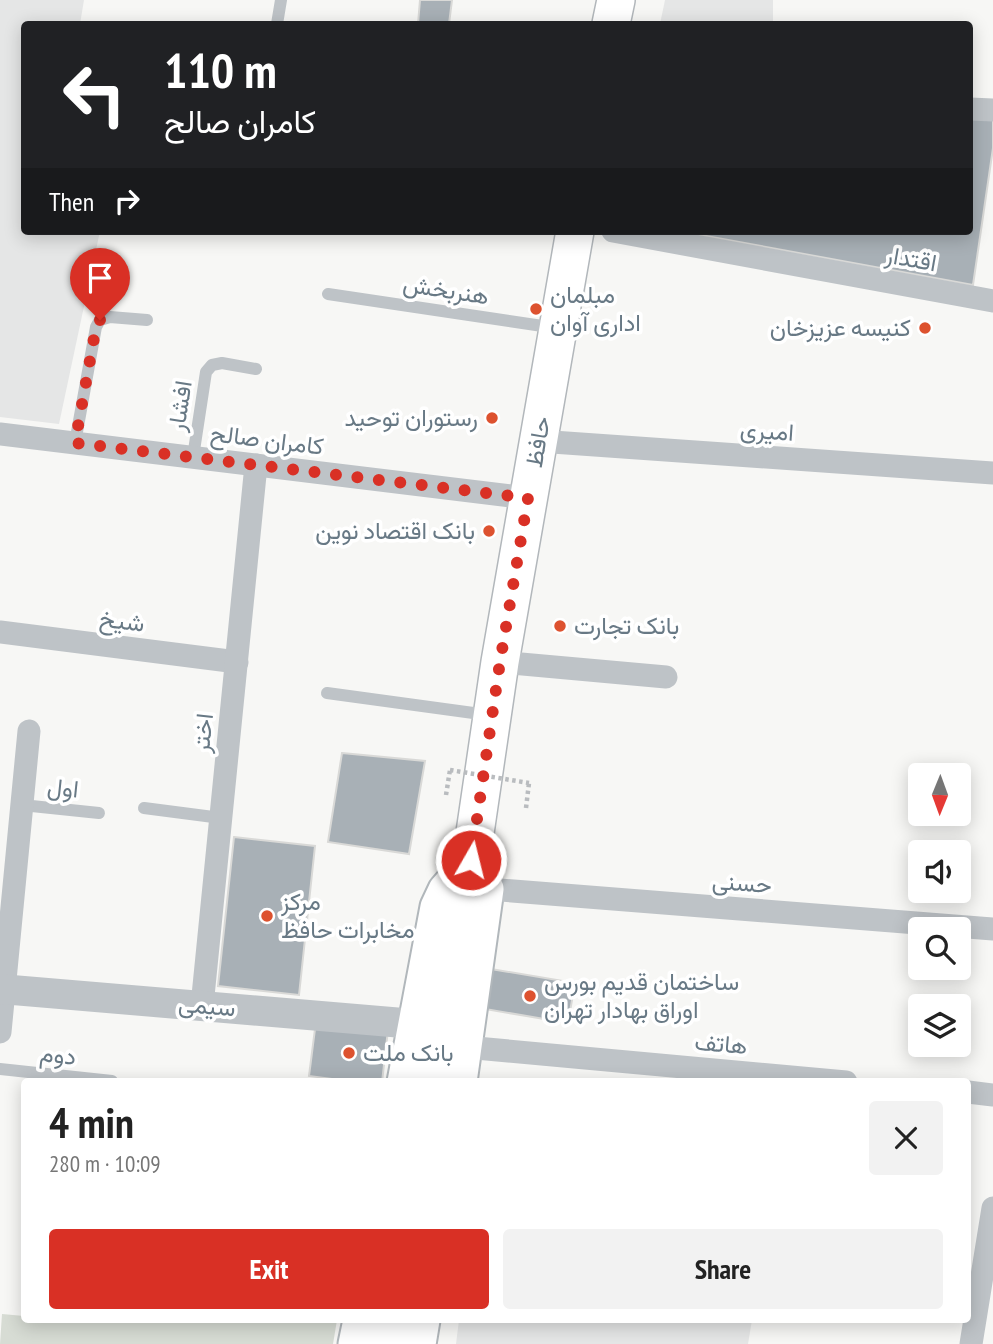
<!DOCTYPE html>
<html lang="en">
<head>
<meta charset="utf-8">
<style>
  body { margin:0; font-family:"PT Sans Narrow",Vazirmatn,sans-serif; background:#f2f2f2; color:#222; height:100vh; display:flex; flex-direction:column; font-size:26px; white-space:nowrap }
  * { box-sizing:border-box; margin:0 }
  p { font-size:23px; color:#767676 }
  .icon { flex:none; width:38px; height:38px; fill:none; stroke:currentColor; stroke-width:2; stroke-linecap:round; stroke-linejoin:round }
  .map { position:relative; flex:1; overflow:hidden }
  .sheet { position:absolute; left:21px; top:1078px; width:950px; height:245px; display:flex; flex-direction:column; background:#fff; border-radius:7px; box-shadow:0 4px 18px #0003 }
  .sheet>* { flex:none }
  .top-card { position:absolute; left:21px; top:21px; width:952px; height:214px; border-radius:7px; box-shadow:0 4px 18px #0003; background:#202124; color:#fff; overflow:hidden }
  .needle { width:46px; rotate:181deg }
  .buttons { position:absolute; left:908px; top:763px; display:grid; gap:14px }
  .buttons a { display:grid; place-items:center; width:63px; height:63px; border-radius:7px; background:#fff; box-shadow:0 4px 18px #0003; font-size:35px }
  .pin { position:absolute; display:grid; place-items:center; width:60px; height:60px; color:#fff; margin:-72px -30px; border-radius:50% 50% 50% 0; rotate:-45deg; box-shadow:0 0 7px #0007 }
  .pin .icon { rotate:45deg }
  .me { position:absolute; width:77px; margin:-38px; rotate:8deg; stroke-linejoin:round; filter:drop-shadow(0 0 5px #0008) }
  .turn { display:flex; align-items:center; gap:24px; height:147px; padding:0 28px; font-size:32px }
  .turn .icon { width:91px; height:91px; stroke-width:2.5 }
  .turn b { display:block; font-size:49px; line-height:60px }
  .then { display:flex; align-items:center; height:66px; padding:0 28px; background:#0003; gap:14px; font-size:26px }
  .round { display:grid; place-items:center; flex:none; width:74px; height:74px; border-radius:7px; background:#f2f2f2 }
  .summary { display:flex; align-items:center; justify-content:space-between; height:119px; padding:0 28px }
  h1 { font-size:42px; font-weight:700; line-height:52px }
  .cta { display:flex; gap:14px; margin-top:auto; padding:14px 28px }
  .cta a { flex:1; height:80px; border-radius:7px; background:#d93025; color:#fff; font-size:28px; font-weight:700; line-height:80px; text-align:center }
  .cta a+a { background:#f2f2f2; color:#222 }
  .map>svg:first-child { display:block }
  .built { fill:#e5e6e6 }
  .green { fill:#d7dcd4 }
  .building { fill:#a8b0b6; stroke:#d9d9d7; stroke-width:2 }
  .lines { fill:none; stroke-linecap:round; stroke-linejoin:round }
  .secondary-casing { stroke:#b1b7bb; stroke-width:37 }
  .primary-casing { stroke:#b2b7bb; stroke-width:40 }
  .path { stroke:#b9bcbf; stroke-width:4.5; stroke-dasharray:3.5 3.5; stroke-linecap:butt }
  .service { stroke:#bec3c7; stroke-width:12 }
  .minor { stroke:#bec3c7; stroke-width:23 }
  .tertiary { stroke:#bec3c7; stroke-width:30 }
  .secondary { stroke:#fff; stroke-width:33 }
  .primary { stroke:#fff; stroke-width:37 }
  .path-bridge { stroke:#b9bcbf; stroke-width:4.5; stroke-dasharray:3.5 3.5; stroke-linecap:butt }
  .route { stroke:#d93025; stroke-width:12; stroke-dasharray:0 21.6 }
  .poi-dot { fill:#dd522f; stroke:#fff; stroke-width:2.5 }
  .labels { text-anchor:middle; stroke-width:7; stroke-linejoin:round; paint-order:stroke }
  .street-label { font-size:24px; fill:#687985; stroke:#fff }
  .poi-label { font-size:24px; fill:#687985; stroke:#fff; text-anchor:start }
</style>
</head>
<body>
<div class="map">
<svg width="993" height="1344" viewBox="0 0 993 1344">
  <rect width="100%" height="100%" fill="#f7f7f5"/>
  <g class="built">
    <polygon points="0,0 84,0 80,24 24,24 24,231 100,231 59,424 0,417"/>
    <polygon points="665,0 773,0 773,24 660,24"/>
    <polygon points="459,1320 752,1320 748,1344 456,1344"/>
  </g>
  <polygon class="green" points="2,1314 24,1316 24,1320 103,1322 104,1320 337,1320 333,1344 0,1344"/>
  <g class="building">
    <polygon points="420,0 452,0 449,24 418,24"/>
    <polygon points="970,114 993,115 993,148 973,285 679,231 970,231"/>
    <polygon points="342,753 425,761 409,854 328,842"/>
    <polygon points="234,837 315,846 299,995 218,986"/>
    <polygon points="491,969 575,983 568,1023 485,1009"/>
    <polygon points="316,1021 388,1030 382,1082 355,1082 309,1076"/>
  </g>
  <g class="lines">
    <g class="secondary-casing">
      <g id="secondary">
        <polyline points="404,1082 437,907 445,890 471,860"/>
        <polyline points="460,1082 487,889 466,886"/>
        <polyline points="355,1344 360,1320"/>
        <polyline points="419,1344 423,1320"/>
      </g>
    </g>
    <g class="primary-casing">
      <g id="primary">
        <polyline points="611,24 616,0"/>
        <polyline points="430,1082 471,860 500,662 575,231"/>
        <polyline points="385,1344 389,1320"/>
      </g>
    </g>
    <g class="path">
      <polyline points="446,795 450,770"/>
      <polyline points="526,808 529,783"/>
    </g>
    <g class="service">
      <polyline points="277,24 281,0"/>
      <polyline points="328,294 556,328"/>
      <polyline points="75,443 96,327 100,320 110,317 147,320"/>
      <polyline points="193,457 206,372 212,365 222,363 256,369"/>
      <polyline points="327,693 488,715"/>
      <polyline points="22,805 99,813"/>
      <polyline points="144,808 221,818"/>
      <polyline points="0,1069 112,1081"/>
    </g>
    <g class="minor">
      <polyline points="970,109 993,110"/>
      <polyline points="613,231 993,301"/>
      <polyline points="0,434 528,498"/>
      <polyline points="538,441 993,473"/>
      <polyline points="0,632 237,662"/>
      <polyline points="500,662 666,677"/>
      <polyline points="487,889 993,929"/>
      <polyline points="202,1006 256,465"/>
      <polyline points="0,1032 29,731"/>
      <polyline points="465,1047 846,1082"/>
      <polyline points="968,1092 993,1095"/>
      <polyline points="971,1344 993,1208"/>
    </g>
    <polyline class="tertiary" points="0,989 415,1024"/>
    <use href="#secondary" class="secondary"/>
    <use href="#primary" class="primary"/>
    <polyline class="path-bridge" points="450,770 529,783"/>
  </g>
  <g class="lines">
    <polyline class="route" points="100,320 96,327 75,443 528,498 500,662 471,860"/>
  </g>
  <g class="poi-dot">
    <circle cx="536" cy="309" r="7"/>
    <circle cx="925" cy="328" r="7"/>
    <circle cx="492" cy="418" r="7"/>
    <circle cx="489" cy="531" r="7"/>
    <circle cx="560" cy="626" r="7"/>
    <circle cx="267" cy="916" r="7"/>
    <circle cx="530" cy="996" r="7"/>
    <circle cx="349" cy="1053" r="7"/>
  </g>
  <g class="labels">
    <g class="street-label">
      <text transform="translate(911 259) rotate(10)" y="8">اقتدار</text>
      <text transform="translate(446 290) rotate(9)" y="8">هنربخش</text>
      <text transform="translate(180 406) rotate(-81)" y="8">افشار</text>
      <text transform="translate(767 431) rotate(4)" y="8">امیری</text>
      <text transform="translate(267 440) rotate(7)" y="8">کامران صالح</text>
      <text transform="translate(538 442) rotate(-80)" y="8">حافظ</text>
      <text transform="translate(122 621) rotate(7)" y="8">شیخ</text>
      <text transform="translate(203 733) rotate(-84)" y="8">اختر</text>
      <text transform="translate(63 788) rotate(6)" y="8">اول</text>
      <text transform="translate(742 883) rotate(4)" y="8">حسنی</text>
      <text transform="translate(207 1006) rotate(5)" y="8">سیمی</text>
      <text transform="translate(721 1044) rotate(5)" y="8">هاتف</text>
      <text transform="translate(58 1055) rotate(6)" y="8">دوم</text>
    </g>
    <g class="poi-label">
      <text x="550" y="303">مبلمان<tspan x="550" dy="28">اداری آوان</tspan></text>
      <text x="911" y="336" text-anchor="end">کنیسه عزیزخان</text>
      <text x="478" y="426" text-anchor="end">رستوران توحید</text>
      <text x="475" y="539" text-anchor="end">بانک اقتصاد نوین</text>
      <text x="574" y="634">بانک تجارت</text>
      <text x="281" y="910">مرکز<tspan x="281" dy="28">مخابرات حافظ</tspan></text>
      <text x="544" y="990">ساختمان قدیم بورس<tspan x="544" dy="28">اوراق بهادار تهران</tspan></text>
      <text x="363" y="1061">بانک ملت</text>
    </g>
  </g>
</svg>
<div class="buttons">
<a><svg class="needle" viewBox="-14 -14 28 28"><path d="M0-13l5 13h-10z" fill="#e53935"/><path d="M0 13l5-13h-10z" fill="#767676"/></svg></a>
<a><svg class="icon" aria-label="sound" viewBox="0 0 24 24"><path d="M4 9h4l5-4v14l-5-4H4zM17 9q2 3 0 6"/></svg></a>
<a><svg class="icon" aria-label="search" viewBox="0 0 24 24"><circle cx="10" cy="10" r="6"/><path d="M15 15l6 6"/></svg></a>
<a><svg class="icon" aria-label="layers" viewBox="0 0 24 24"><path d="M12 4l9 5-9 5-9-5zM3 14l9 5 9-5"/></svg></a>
</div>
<div class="pin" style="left:100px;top:320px;background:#d93025"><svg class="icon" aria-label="arrive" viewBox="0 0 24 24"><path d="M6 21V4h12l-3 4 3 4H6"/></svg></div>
<svg class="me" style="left:471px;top:860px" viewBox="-20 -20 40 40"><circle r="17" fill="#d93025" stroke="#fff" stroke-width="3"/><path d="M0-11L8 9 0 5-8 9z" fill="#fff"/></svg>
<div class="top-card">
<div class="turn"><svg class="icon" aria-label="left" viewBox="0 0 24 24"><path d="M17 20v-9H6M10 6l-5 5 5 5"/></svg><div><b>110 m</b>کامران صالح</div></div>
<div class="then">Then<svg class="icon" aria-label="right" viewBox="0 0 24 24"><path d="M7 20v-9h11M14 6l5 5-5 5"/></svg></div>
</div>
<section class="sheet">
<div class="summary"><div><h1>4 min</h1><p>280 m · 10:09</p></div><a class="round"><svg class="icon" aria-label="close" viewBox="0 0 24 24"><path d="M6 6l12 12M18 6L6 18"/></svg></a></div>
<div class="cta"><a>Exit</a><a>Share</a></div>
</section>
</div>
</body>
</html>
